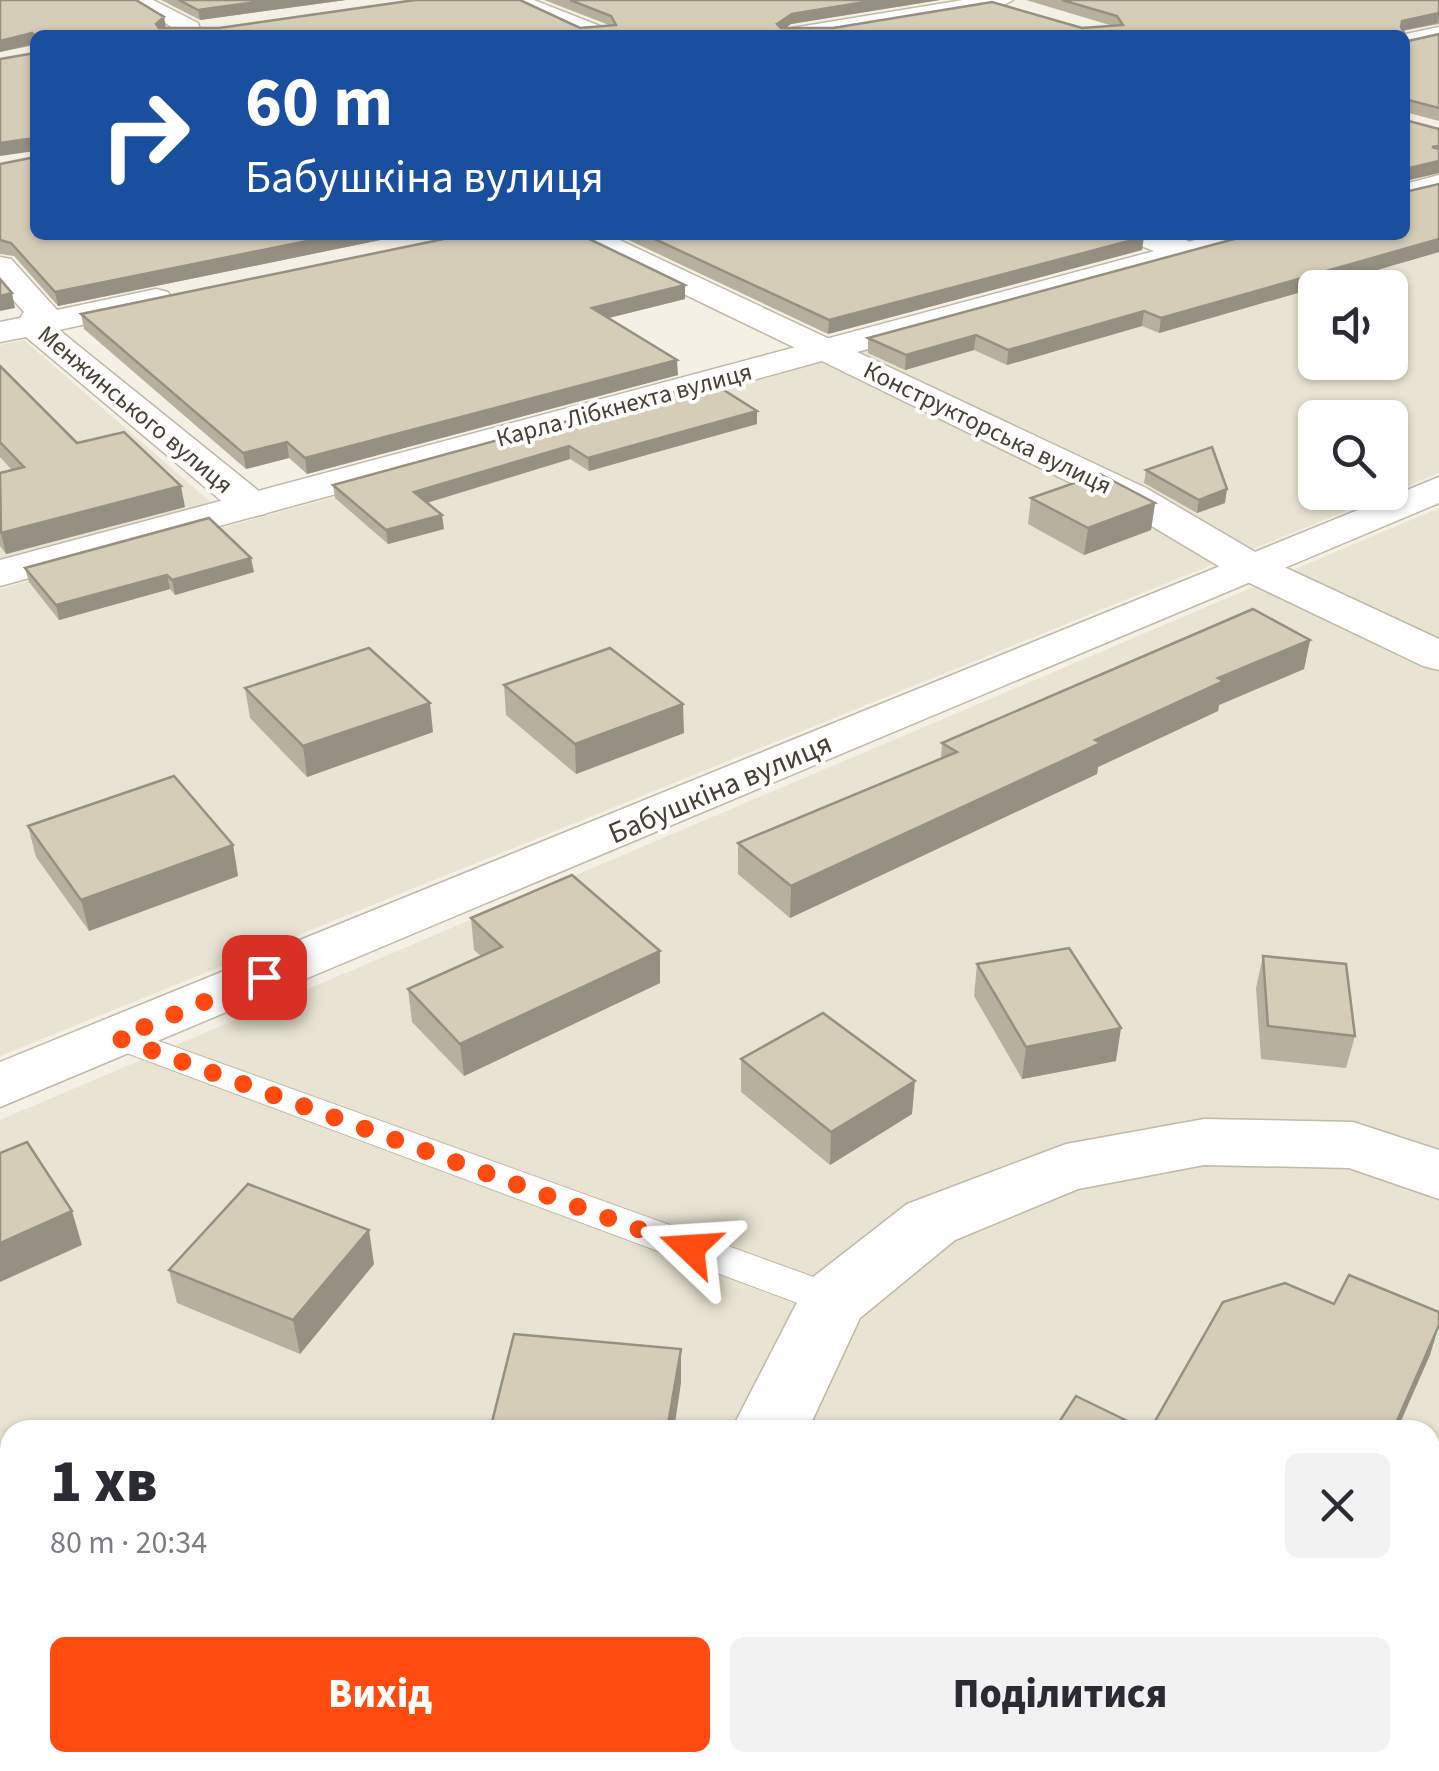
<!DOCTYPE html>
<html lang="uk">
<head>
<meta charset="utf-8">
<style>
  body { margin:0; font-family:"Source Sans 3",sans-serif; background:#f2f2f3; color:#2b2b33; height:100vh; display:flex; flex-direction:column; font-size:38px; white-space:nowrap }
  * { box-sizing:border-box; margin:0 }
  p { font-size:32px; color:#7c7c81 }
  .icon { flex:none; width:55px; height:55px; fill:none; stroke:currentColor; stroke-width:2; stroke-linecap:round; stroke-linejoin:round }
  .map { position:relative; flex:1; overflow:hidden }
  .drawer { position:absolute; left:0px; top:1420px; width:1440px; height:352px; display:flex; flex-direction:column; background:#fff; border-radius:30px 30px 0 0; box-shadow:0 2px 8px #0004 }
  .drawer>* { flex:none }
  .hud { position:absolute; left:30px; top:30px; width:1380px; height:210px; border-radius:15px; box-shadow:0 2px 8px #0004; background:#1a4fa0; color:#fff; overflow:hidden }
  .controls { position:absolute; left:1298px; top:270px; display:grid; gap:20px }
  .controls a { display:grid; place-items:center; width:110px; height:110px; border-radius:15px; background:#fff; box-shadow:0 2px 8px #0004; font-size:50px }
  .pin { position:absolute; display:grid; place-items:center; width:85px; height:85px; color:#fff; margin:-42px; border-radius:20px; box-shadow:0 5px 15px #0006 }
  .me { position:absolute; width:110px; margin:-55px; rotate:290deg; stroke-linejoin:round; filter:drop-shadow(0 0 8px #0008) }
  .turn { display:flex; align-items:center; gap:35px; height:210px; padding:0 50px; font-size:45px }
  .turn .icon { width:130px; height:130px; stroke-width:2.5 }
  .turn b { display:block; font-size:70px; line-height:85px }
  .round { display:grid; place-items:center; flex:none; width:105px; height:105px; border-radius:15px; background:#f2f2f3 }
  .headline { display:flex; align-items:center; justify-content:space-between; height:170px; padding:0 50px }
  h1 { font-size:60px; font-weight:800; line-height:75px }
  .action { display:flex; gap:20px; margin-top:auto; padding:20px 50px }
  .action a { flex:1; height:115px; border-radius:15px; background:#ff4b10; color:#fff; font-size:40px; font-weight:800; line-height:115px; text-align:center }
  .action a+a { background:#f2f2f3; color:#2b2b33 }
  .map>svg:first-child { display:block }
  .residential { fill:#e8e3d2; fill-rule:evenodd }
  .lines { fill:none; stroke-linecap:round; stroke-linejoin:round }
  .service-casing { stroke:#c0b9a7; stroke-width:2 }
  .minor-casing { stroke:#c0b9a7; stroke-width:3 }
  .tertiary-casing { stroke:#c0b9a7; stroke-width:3 }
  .service { fill:#fff; fill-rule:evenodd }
  .minor { fill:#fff; fill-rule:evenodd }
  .tertiary { fill:#fff; fill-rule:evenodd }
  .wall { fill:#b8b09f }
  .shaded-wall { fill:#969082 }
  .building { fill:#d6cdb9; stroke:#969082; stroke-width:2.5 }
  .route { stroke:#ff4b10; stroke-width:18; stroke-dasharray:0 32.4 }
  .labels { text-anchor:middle; stroke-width:8; stroke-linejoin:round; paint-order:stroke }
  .far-street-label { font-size:25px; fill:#464134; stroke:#fff }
  .street-label { font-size:30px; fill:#464134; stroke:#fff }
</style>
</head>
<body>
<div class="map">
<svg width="1439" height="1771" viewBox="0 0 1439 1771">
  <rect width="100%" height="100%" fill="#f4f0e5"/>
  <g class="residential">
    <path d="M 1439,196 L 1439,473 L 1248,551 L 855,353 L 1293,235 L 1405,235 ZM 1315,288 L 1390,288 L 1390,362 L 1315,362 ZM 1315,418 L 1390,418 L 1390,492 L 1315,492 Z"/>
    <polygon points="24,340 215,506 0,563 0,345"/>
    <polygon points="825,362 1115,501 1219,562 0,1056 0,589"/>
    <path d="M 1439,508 L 1439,1771 L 0,1771 L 0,1120 ZM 10,1430 L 1430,1430 L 1430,1762 L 10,1762 Z"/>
  </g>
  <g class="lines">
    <g class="service-casing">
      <polygon id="service" points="117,1026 847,1289 852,1300 847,1311 833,1315 819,1311 105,1045 100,1037 105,1029"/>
    </g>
    <g class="minor-casing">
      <g id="minor">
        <polygon points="126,0 153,0 198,23 202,35 177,35 177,30"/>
        <polygon points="504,0 534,0 610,30 613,35 582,35"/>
        <polygon points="963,0 1013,0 1002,6 832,35 781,35 792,28"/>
        <polygon points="1439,27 1439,41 1405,48 1405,35 1401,35"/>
        <polygon points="570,235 609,235 838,343 843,350 838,357 826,360 814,357 574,241"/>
        <path d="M 1124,235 C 1148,235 1186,230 1201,252 L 1197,259 L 1175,259 L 1128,241 Z"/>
        <polygon points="0,257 11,259 57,310 156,289 168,292 172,299 168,306 59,330 265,496 271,505 265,514 251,517 237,514 26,337 0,342 0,322 20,318 24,312 0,285"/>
        <polygon points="1439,477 1439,503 0,1107 0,1062"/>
        <polygon points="1204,1119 1353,1122 1439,1150 1439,1199 1349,1168 1204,1165 1078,1189 955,1240 860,1318 812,1421 812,1430 736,1430 736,1421 808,1281 907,1204 1066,1144"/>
        <polygon points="812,1762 903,1762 906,1771 816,1771"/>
      </g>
    </g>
    <g class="tertiary-casing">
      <g id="tertiary">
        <polygon points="1439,175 1439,193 1405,202 1405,184"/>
        <polygon points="1214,235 1264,235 1260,241 857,352 1146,488 1267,559 1439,639 1439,670 1423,666 1237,577 1118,506 822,361 0,586 0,560"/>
      </g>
    </g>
    <use href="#service" class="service"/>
    <use href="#minor" class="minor"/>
    <use href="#tertiary" class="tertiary"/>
  </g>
  <g class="wall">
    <polygon points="0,0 166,28 580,28 609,25 544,0 940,0 791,24 786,28 1082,28 1113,26 1026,0 1439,0 1439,24 1403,31 35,35 35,45 0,52"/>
    <polygon points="161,0 346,0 200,20"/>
    <polygon points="1439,34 1439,121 1405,112 1408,41"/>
    <polygon points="1405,120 1439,129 1439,173 1405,181 1405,192 1439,184 1439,252 1159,333 1142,326 1007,365 974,350 905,370 868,353 868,338 1249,235 1405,235"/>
    <polygon points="0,164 35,235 405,235 58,306 14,256 0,254"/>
    <polygon points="618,235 1140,235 1142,250 828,334"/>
    <polygon points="685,285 685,299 609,318 678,375 307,474 289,458 246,469 84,329 81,314"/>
    <polygon points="0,366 77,443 185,507 6,554 0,546 0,473 12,470 0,457"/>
    <polygon points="711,382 757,424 589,471 570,459 427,503 444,529 388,544 335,498 333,485"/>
    <polygon points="1146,470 1225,503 1197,513 1144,483"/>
    <polygon points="1031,498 1155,503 1151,530 1084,555 1028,524"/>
    <polygon points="25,568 254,572 175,595 170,589 59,620 29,582"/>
    <polygon points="1310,640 1304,669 1219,705 1218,711 1098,767 1097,774 790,918 738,874 738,843 941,758 942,743"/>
    <polygon points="504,685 684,733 576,774 506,715"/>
    <polygon points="245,688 433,732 307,777 250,718"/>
    <polygon points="28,826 233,845 238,876 89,931 36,857"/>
    <polygon points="471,918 660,951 660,983 464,1076 412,1022 408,989 481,956 474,950"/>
    <polygon points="1263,956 1355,1036 1346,1068 1261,1059 1256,988"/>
    <polygon points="977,964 1116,1061 1022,1079 974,996"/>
    <polygon points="741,1059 912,1114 830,1165 741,1092"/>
    <polygon points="374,1264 300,1354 177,1303 169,1270"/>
    <polygon points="409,1762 601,1762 602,1771 410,1771"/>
  </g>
  <g class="shaded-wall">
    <polygon points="270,0 346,0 200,20 198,10"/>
    <polygon points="877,0 940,0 791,24 777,34 777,24 792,14"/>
    <polygon points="1439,13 1438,23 1400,31 1402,21"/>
    <polygon points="164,17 166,28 157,34 156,24"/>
    <polygon points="32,33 34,44 0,52 0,41"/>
    <polygon points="35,138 35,151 0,156 0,143"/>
    <polygon points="1439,161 1439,173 1405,181 1405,169"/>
    <polygon points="337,235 405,235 58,306 55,292"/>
    <polygon points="1144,237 1142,250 828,334 829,320"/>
    <polygon points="1439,239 1439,252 1159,333 1161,318"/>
    <polygon points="685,285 685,299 592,322 592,308"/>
    <polygon points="12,293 15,308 0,311 0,296"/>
    <polygon points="1144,311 1142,326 1007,365 1008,350"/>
    <polygon points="976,335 974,350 905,370 906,355"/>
    <polygon points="677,360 678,375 307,474 305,458"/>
    <polygon points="757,411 757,424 589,471 588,458"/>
    <polygon points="287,442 289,458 246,469 243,453"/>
    <polygon points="569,446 570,459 416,506 414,492"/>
    <polygon points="181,486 185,507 6,554 1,533"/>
    <polygon points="1227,489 1225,503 1197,513 1199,500"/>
    <polygon points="1155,503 1151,530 1084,555 1088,528"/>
    <polygon points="442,515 444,529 388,544 386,530"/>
    <polygon points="251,558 254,572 175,595 172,580"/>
    <polygon points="167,575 170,589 59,620 56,605"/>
    <polygon points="1310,640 1304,669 1219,705 1218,711 1098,767 1097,774 790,918 791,886 1095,740 1218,678"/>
    <polygon points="430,703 433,732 307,777 303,746"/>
    <polygon points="683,704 684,733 576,774 575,744"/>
    <polygon points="233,845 238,876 89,931 81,900"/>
    <polygon points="660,951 660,983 464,1076 460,1044"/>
    <polygon points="1121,1028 1116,1061 1022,1079 1026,1047"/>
    <polygon points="915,1081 912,1114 830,1165 831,1132"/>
    <polygon points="72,1211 82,1245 0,1282 0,1243"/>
    <polygon points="369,1230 374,1264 300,1354 293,1320"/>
    <polygon points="1439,1325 1430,1355 1397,1430 1393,1430"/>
    <polygon points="681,1349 681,1383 674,1430 667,1430"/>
  </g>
  <g class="building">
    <polygon points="0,0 136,0 164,17 156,24 159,28 219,28 415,0 520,0 580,28 616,25 611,16 570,0 877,0 792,14 777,24 781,28 833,28 992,2 1082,28 1123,25 1117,16 1062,0 1439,0 1439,13 1402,21 1401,27 1405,35 35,36 32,33 0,41"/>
    <polygon points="179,0 270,0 198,10"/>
    <polygon points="1439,34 1439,108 1405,99 1405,105 1405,35 1408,41"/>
    <polygon points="35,53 35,140 35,138 0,143 0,59"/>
    <polygon points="1405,120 1439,129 1439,146 1432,147 1439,149 1439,161 1405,169"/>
    <polygon points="35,157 35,235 337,235 55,292 11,243 0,240 0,164"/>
    <polygon points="1405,178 1405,192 1439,184 1439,239 1161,318 1144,311 1008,350 976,335 906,355 868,338 1249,235 1405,235"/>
    <polygon points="463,235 581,235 685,285 592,308 677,360 305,458 287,442 243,453 81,314"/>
    <polygon points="646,235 1140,235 1144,237 829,320"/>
    <polygon points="0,279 12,293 0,296"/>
    <polygon points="0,366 77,443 124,432 181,486 1,533 0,473 24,467 0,442"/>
    <polygon points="711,382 757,411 588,458 569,446 414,492 442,515 386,530 333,485"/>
    <polygon points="1212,447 1227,489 1199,500 1146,470"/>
    <polygon points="1100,474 1155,503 1088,528 1031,498"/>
    <polygon points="209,518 251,558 172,580 167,575 56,605 25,568"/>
    <polygon points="1253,609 1310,640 1218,678 1224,681 1095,740 1101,743 791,886 738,843 957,752 942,743"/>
    <polygon points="369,648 430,703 303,746 245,688"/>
    <polygon points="610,648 683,704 575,744 504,685"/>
    <polygon points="174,776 233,845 81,900 28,826"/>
    <polygon points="572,875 660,951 460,1044 408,989 502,947 471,918"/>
    <polygon points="1069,948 1121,1028 1026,1047 977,964"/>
    <polygon points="1263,956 1346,964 1355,1036 1268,1026"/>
    <polygon points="823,1013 915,1081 831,1132 741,1059"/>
    <polygon points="27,1142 72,1211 0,1243 0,1153"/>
    <polygon points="248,1184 369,1230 293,1320 169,1270"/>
    <polygon points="1349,1275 1439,1312 1439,1325 1393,1430 1150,1430 1223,1302 1285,1283 1334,1304"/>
    <polygon points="514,1334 681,1349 667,1430 490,1430"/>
    <polygon points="1076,1396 1146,1430 1054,1430"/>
  </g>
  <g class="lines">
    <polyline class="route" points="264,977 118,1038 690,1248"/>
  </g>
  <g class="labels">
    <g class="far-street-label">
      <text transform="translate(624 404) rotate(-15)" y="9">Карла Лібкнехта вулиця</text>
      <text transform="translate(136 409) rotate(40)" y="9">Менжинського вулиця</text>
      <text transform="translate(988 427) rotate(26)" y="9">Конструкторська вулиця</text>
    </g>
    <g class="street-label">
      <text transform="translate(720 788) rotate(-23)" y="10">Бабушкіна вулиця</text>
    </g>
  </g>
</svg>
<div class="controls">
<a><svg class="icon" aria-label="sound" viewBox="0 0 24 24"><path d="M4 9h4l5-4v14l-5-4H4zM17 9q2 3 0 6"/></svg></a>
<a><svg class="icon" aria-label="search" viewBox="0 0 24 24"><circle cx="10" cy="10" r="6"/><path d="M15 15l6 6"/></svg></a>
</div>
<div class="pin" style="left:264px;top:977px;background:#d93025"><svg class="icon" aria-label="arrive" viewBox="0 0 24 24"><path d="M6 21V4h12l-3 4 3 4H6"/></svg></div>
<svg class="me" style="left:690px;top:1248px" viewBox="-20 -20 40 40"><path d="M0-17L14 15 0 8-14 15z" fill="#ff4b10" stroke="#fff" stroke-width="4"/></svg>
<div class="hud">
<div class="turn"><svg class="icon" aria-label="right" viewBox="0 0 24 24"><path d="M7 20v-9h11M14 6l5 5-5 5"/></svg><div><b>60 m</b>Бабушкіна вулиця</div></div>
</div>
<section class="drawer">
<div class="headline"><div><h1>1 хв</h1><p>80 m · 20:34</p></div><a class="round"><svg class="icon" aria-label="close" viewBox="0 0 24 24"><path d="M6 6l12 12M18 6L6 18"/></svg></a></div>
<div class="action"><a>Вихід</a><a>Поділитися</a></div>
</section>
</div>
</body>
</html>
